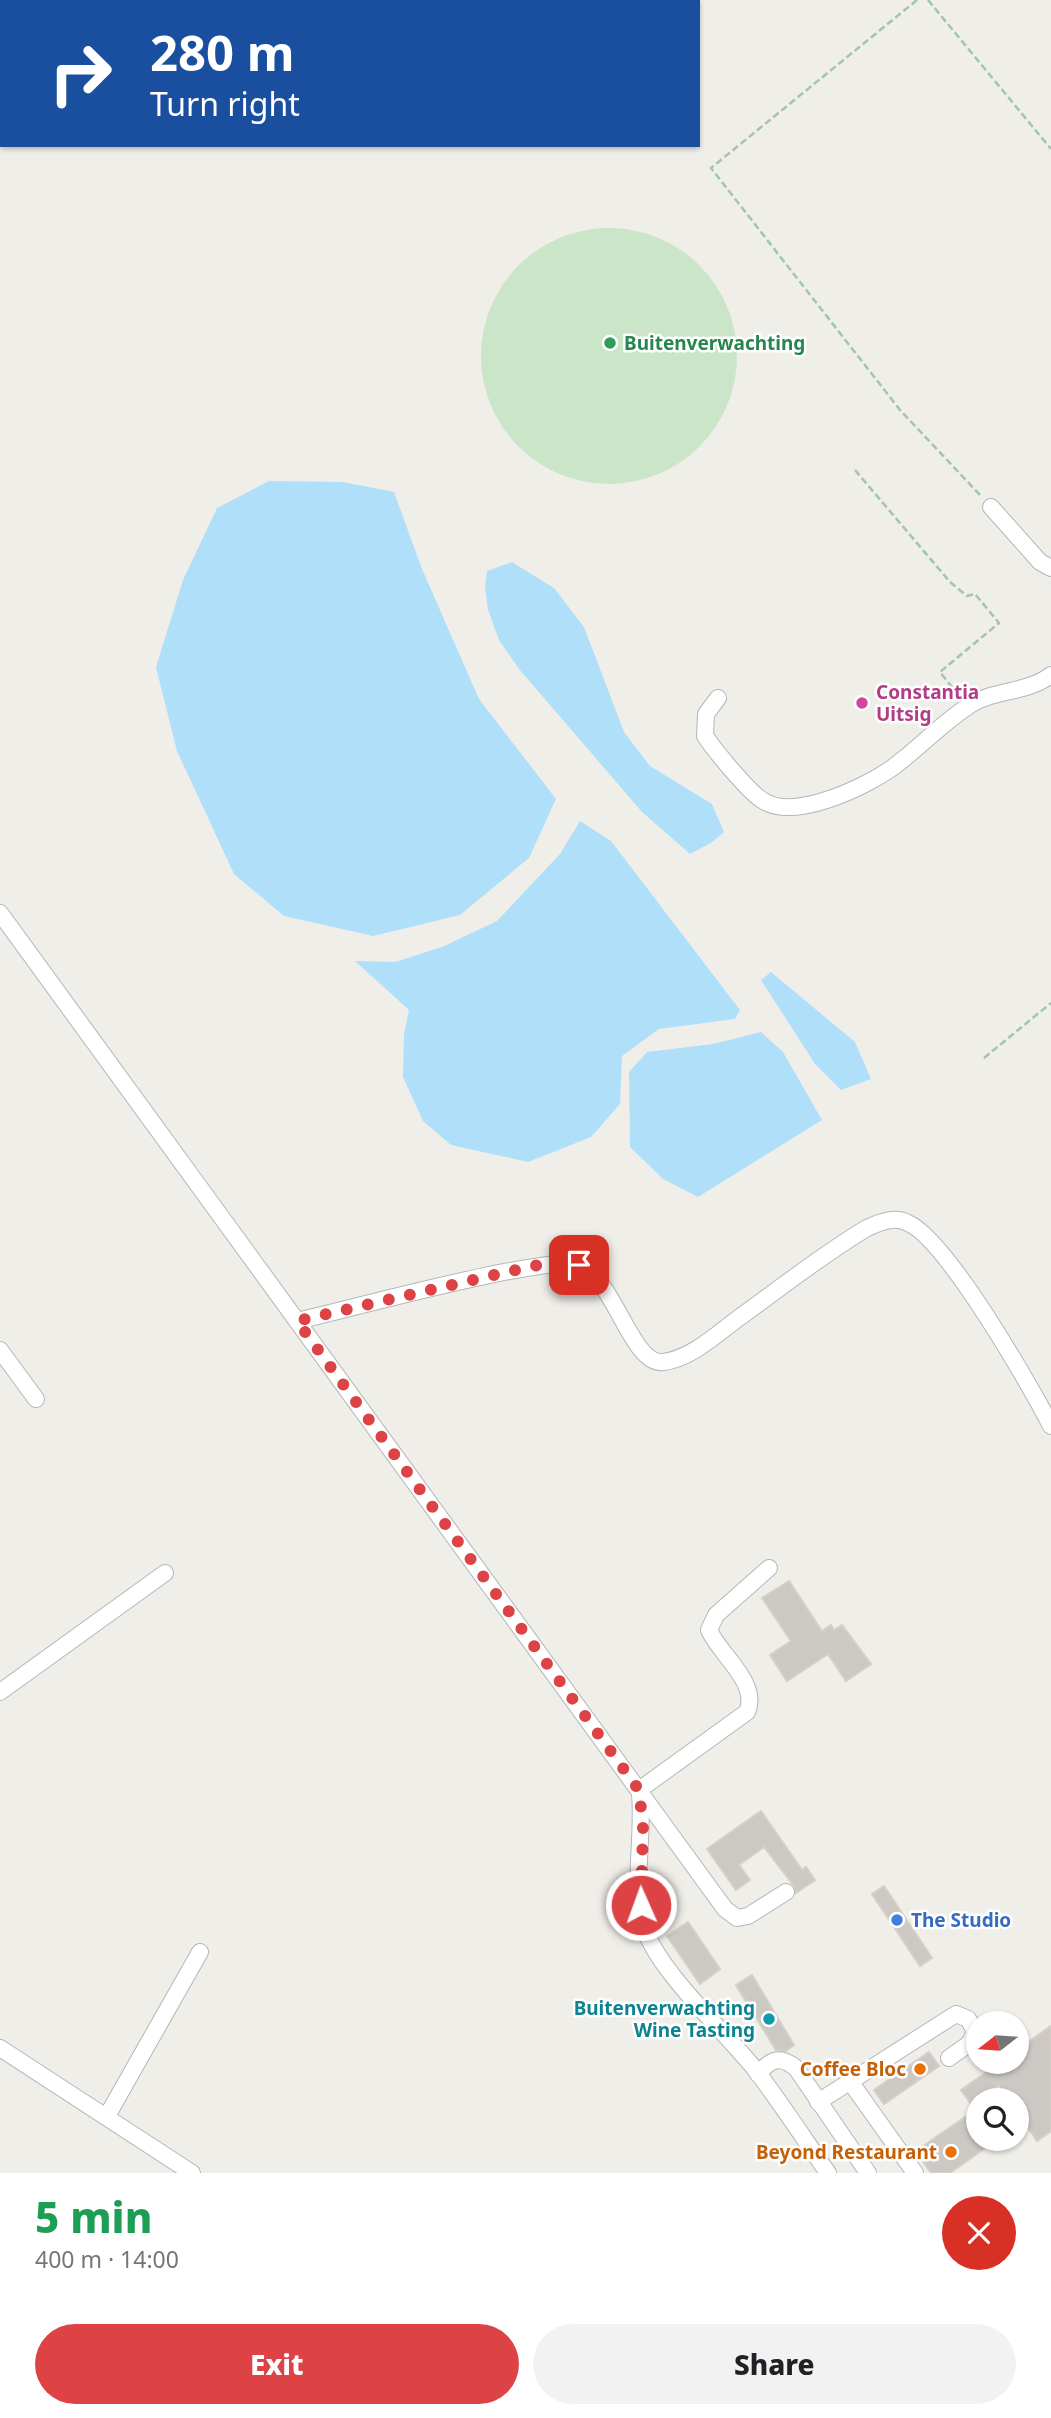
<!DOCTYPE html>
<html lang="en">
<head>
<meta charset="utf-8">
<style>
  body { margin:0; font-family:"Noto Sans",sans-serif; background:#f2f2f2; color:#202124; height:100vh; display:flex; flex-direction:column; font-size:26px; white-space:nowrap }
  * { box-sizing:border-box; margin:0 }
  p { font-size:23px; color:#757577 }
  .icon { flex:none; width:38px; height:38px; fill:none; stroke:currentColor; stroke-width:2; stroke-linecap:round; stroke-linejoin:round }
  .map { position:relative; height:2173px; overflow:hidden }
  .details { display:flex; flex-direction:column; background:#fff; flex:1 }
  .details>* { flex:none }
  .guide { position:absolute; left:0px; top:0px; width:700px; height:147px; box-shadow:0 2px 5px #0004; background:#1a4fa0; color:#fff; overflow:hidden }
  .needle { width:46px; rotate:253deg }
  .fabs { position:absolute; left:966px; top:2011px; display:grid; gap:14px }
  .fabs a { display:grid; place-items:center; width:63px; height:63px; border-radius:50%; background:#fff; box-shadow:0 2px 5px #0004; font-size:35px }
  .pin { position:absolute; display:grid; place-items:center; width:60px; height:60px; color:#fff; margin:-30px; border-radius:14px; box-shadow:0 4px 10px #0006 }
  .me { position:absolute; width:77px; margin:-38px; rotate:358deg; stroke-linejoin:round; filter:drop-shadow(0 0 5px #0008) }
  .turn { display:flex; align-items:center; gap:24px; height:147px; padding:0 35px; font-size:32px }
  .turn .icon { width:91px; height:91px; stroke-width:2.5 }
  .turn b { display:block; font-size:49px; line-height:60px }
  .round { display:grid; place-items:center; flex:none; width:74px; height:74px; border-radius:37px; background:#f2f2f2 }
  .head { display:flex; align-items:center; justify-content:space-between; height:119px; padding:0 35px }
  h1 { font-size:42px; font-weight:800; line-height:52px; color:#1e9e55 }
  .primary-button { display:flex; gap:14px; margin-top:auto; padding:14px 35px }
  .primary-button a { flex:1; height:80px; border-radius:42px; background:#dd4245; color:#fff; font-size:28px; font-weight:800; line-height:80px; text-align:center }
  .primary-button a+a { background:#f2f2f2; color:#202124 }
  .map>svg:first-child { display:block }
  .green { fill:#cae5c8 }
  .water { fill:#b0e0f9 }
  .building { fill:#ccc9c5; stroke:#d5cfc7; stroke-width:2 }
  .lines { fill:none; stroke-linecap:round; stroke-linejoin:round }
  .minor-casing { stroke:#b3b6b9; stroke-width:18 }
  .path { stroke:#a1c6a8; stroke-width:2.5; stroke-dasharray:7 3.5; stroke-linecap:butt }
  .minor { stroke:#fff; stroke-width:16 }
  .route { stroke:#dd4245; stroke-width:12; stroke-dasharray:0 21.6 }
  .leisure-dot { fill:#2e9e5b; stroke:#fff; stroke-width:2.5 }
  .hotel-dot { fill:#d1479c; stroke:#fff; stroke-width:2.5 }
  .shop-dot { fill:#3f7fe0; stroke:#fff; stroke-width:2.5 }
  .culture-dot { fill:#0f9aa8; stroke:#fff; stroke-width:2.5 }
  .food-dot { fill:#e8710a; stroke:#fff; stroke-width:2.5 }
  .labels { text-anchor:middle; stroke-width:5; stroke-linejoin:round; paint-order:stroke }
  .leisure-label { font-size:19px; font-weight:bold; fill:#27864d; stroke:#fff; text-anchor:start }
  .hotel-label { font-size:19px; font-weight:bold; fill:#b23c85; stroke:#fff; text-anchor:start }
  .shop-label { font-size:19px; font-weight:bold; fill:#366cbe; stroke:#fff; text-anchor:start }
  .culture-label { font-size:19px; font-weight:bold; fill:#0d838f; stroke:#fff; text-anchor:end }
  .food-label { font-size:19px; font-weight:bold; fill:#c56008; stroke:#fff; text-anchor:end }
</style>
</head>
<body>
<div class="map">
<svg width="1051" height="2173" viewBox="0 0 1051 2173">
  <rect width="100%" height="100%" fill="#f0eee9"/>
  <circle class="green" cx="609" cy="356" r="128"/>
  <g class="water">
    <polygon points="269,481 343,482 394,492 422,569 479,699 556,799 529,858 460,915 373,936 284,916 234,874 177,751 156,667 183,580 217,508"/>
    <polygon points="512,562 554,588 584,627 624,732 650,766 712,804 724,832 711,843 690,854 642,812 519,669 499,640 488,610 485,587 487,571"/>
    <polygon points="580,821 611,841 740,1010 735,1019 659,1029 622,1056 620,1104 591,1137 528,1162 451,1145 423,1121 403,1077 404,1034 409,1010 355,961 395,962 442,947 497,921 560,854"/>
    <polygon points="771,972 855,1042 871,1079 841,1090 815,1064 761,980"/>
    <polygon points="761,1032 783,1052 822,1120 698,1197 663,1179 630,1147 629,1072 647,1052 713,1044"/>
  </g>
  <g class="building">
    <polygon points="789,1581 822,1631 831,1625 834,1630 842,1625 871,1664 846,1681 828,1654 787,1681 770,1655 791,1641 762,1598"/>
    <polygon points="761,1811 802,1870 806,1867 815,1880 796,1893 794,1886 764,1847 739,1865 750,1880 736,1890 707,1849"/>
    <polygon points="884,1886 932,1958 920,1966 872,1894"/>
    <polygon points="688,1922 720,1969 700,1984 667,1936"/>
    <polygon points="752,1975 794,2045 786,2051 776,2050 736,1985"/>
    <polygon points="1051,2026 1051,2131 1037,2141 1017,2111 1017,2100 1009,2100 999,2085 971,2104 961,2090 1001,2062 1017,2062 1017,2050"/>
    <polygon points="929,2052 939,2066 884,2104 874,2090"/>
    <polygon points="971,2113 978,2124 978,2138 999,2138 950,2173 931,2173 916,2151"/>
  </g>
  <g class="lines">
    <g class="minor-casing">
      <g id="minor">
        <polyline points="991,507 1040,562 1051,568"/>
        <path d="M 718,698 L 706,714 L 705,736 C 715,751 748,791 762,800 C 793,822 865,787 892,768 C 918,749 940,725 967,707 C 992,689 1026,694 1051,675"/>
        <polyline points="0,913 725,1909 737,1918 748,1916 786,1892"/>
        <path d="M 297,1321 C 342,1311 549,1254 579,1265 C 614,1278 632,1366 663,1362 C 691,1359 718,1333 740,1317 C 782,1287 823,1254 867,1228 C 880,1222 895,1216 908,1223 C 946,1239 1030,1385 1051,1426"/>
        <polyline points="0,1350 36,1399"/>
        <polyline points="0,1692 165,1573"/>
        <path d="M 639,1790 L 747,1712 C 760,1683 719,1654 709,1630 L 716,1615 L 769,1568"/>
        <path d="M 640,1794 C 644,1837 632,1884 644,1926 C 656,1970 728,2034 758,2073 C 782,2105 805,2140 828,2173"/>
        <polyline points="0,2048 192,2173"/>
        <path d="M 758,2074 C 771,2059 780,2055 796,2068 L 868,2173"/>
        <polyline points="849,2080 915,2173"/>
        <polyline points="818,2102 956,2014 968,2019 975,2031 970,2043 949,2058"/>
        <polyline points="107,2116 200,1952"/>
      </g>
    </g>
    <g class="path">
      <polyline points="917,0 711,168 900,410 980,495"/>
      <polyline points="928,0 1051,149"/>
      <polyline points="855,470 950,582 967,596 975,594 999,623 940,672 959,696"/>
      <polyline points="984,1058 1051,1003"/>
    </g>
    <use href="#minor" class="minor"/>
  </g>
  <g class="lines">
    <polyline class="route" points="579,1265 552,1263 533,1266 297,1321 639,1790 643,1826 641,1905"/>
  </g>
  <circle class="leisure-dot" cx="610" cy="343" r="7"/>
  <circle class="hotel-dot" cx="862" cy="703" r="7"/>
  <circle class="shop-dot" cx="897" cy="1920" r="7"/>
  <circle class="culture-dot" cx="769" cy="2019" r="7"/>
  <g class="food-dot">
    <circle cx="920" cy="2069" r="7"/>
    <circle cx="951" cy="2152" r="7"/>
  </g>
  <g class="labels">
    <g class="leisure-label">
      <text x="624" y="350">Buitenverwachting</text>
    </g>
    <g class="hotel-label">
      <text x="876" y="699">Constantia<tspan x="876" dy="22">Uitsig</tspan></text>
    </g>
    <g class="shop-label">
      <text x="911" y="1927">The Studio</text>
    </g>
    <g class="culture-label">
      <text x="755" y="2015">Buitenverwachting<tspan x="755" dy="22">Wine Tasting</tspan></text>
    </g>
    <g class="food-label">
      <text x="906" y="2076">Coffee Bloc</text>
      <text x="937" y="2159">Beyond Restaurant</text>
    </g>
  </g>
</svg>
<div class="fabs">
<a><svg class="needle" viewBox="-14 -14 28 28"><path d="M0-13l5 13h-10z" fill="#e53935"/><path d="M0 13l5-13h-10z" fill="#757577"/></svg></a>
<a><svg class="icon" aria-label="search" viewBox="0 0 24 24"><circle cx="10" cy="10" r="6"/><path d="M15 15l6 6"/></svg></a>
</div>
<div class="pin" style="left:579px;top:1265px;background:#d93025"><svg class="icon" aria-label="arrive" viewBox="0 0 24 24"><path d="M6 21V4h12l-3 4 3 4H6"/></svg></div>
<svg class="me" style="left:641px;top:1905px" viewBox="-20 -20 40 40"><circle r="17" fill="#dd4245" stroke="#fff" stroke-width="3"/><path d="M0-11L8 9 0 5-8 9z" fill="#fff"/></svg>
<div class="guide">
<div class="turn"><svg class="icon" aria-label="right" viewBox="0 0 24 24"><path d="M7 20v-9h11M14 6l5 5-5 5"/></svg><div><b>280 m</b>Turn right</div></div>
</div>
</div>
<section class="details">
<div class="head"><div><h1>5 min</h1><p>400 m · 14:00</p></div><a class="round" style="background:#d93025;color:#fff"><svg class="icon" aria-label="close" viewBox="0 0 24 24"><path d="M6 6l12 12M18 6L6 18"/></svg></a></div>
<div class="primary-button"><a>Exit</a><a>Share</a></div>
</section>
</body>
</html>
